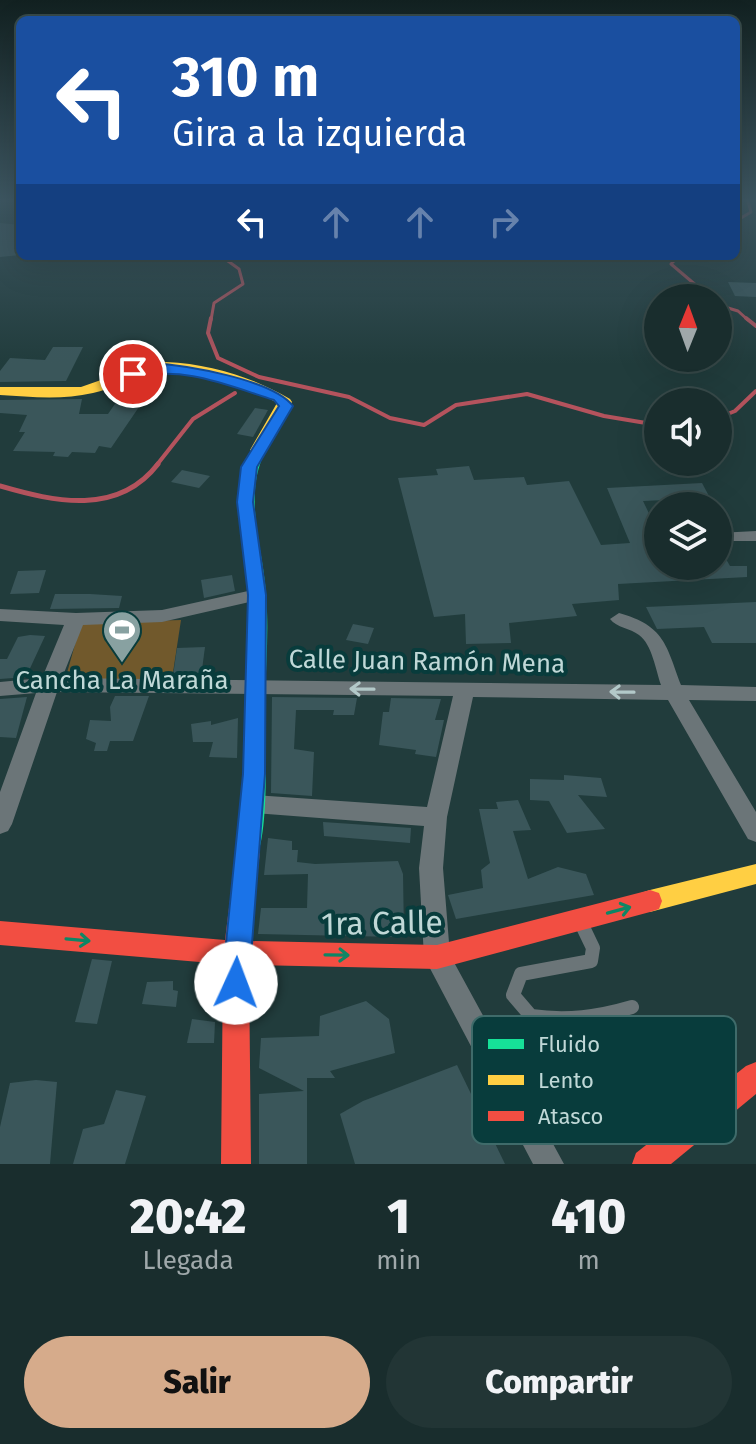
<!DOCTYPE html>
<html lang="es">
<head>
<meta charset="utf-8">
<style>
  body { margin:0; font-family:"Fira Sans",sans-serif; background:#223535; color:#f1f3f6; height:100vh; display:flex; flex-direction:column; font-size:30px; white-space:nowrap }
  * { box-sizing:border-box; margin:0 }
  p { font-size:26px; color:#9fa8aa }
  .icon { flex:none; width:44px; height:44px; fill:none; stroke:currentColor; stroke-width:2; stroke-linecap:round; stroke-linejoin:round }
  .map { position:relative; height:1164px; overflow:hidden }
  .sheet { display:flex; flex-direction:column; background:#192d2d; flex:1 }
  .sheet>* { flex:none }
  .hud { position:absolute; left:16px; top:16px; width:724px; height:244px; border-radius:12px; box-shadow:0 8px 32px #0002,0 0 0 2px #374949; background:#1a4fa0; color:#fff; overflow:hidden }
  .needle { width:52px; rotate:1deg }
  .buttons { position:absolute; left:644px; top:284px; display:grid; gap:16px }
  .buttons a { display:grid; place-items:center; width:88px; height:88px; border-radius:50%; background:#192d2d; box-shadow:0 8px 32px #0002,0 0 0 2px #374949; font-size:40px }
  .pin { position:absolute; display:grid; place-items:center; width:68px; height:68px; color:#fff; margin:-34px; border:4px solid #fff; border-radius:50%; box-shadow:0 2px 8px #0007 }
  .me { position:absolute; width:88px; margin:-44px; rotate:2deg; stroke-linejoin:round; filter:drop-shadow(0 0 6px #0008) }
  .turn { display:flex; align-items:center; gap:28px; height:168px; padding:0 24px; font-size:36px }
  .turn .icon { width:104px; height:104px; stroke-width:2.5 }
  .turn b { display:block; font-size:56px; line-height:68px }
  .lanes { display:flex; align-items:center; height:76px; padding:0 24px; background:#0003; justify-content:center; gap:40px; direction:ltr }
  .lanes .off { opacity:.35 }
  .eta { display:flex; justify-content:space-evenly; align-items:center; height:136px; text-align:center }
  .eta b { font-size:48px; font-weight:800; line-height:56px }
  .primary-button { display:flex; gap:16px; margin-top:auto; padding:16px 24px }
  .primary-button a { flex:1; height:92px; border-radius:48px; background:#d6ab8b; color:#111; font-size:32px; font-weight:800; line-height:92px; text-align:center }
  .primary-button a+a { background:#223535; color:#f1f3f6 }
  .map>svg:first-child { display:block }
  .green { fill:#71592c }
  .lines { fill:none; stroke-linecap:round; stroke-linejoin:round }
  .stream-far2 { stroke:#b4535d; stroke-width:3 }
  .stream-far1 { stroke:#b4535d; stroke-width:4 }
  .stream { stroke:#b4535d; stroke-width:5 }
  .building { fill:#3a565a }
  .lane { stroke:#6b7578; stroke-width:14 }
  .street { fill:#6b7578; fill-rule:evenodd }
  .fast { fill:#16e098; fill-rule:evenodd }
  .slow { fill:#ffcf43; fill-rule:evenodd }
  .jam { fill:#f24e42; fill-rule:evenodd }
  .oneway { stroke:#b3c9c9 }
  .oneway2 { stroke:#0e8665 }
  .route { fill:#1a73e8; stroke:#114b97; stroke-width:2 }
  .labels { text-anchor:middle; stroke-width:8; stroke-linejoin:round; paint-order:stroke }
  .street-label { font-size:26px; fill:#c0d8d7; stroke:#083c3c }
  .poi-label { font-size:26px; fill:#c0d8d7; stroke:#083c3c }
  .near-street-label { font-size:32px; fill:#c0d8d7; stroke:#083c3c }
  .key { fill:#083c3c; stroke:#3f6b6a; stroke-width:2 }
  .key-label { font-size:22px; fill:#c0d8d7 }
</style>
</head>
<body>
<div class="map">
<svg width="756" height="1164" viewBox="0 0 756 1164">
  <rect width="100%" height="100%" fill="#213c3c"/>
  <polygon class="green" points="181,620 172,679 65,680 81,623"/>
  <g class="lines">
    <g class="stream-far2">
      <polyline points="736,221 751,212 748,201"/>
      <polyline points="679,256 671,264 711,298"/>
      <polyline points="718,305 738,311 748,320"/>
      <polyline points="211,320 214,303 243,284 239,269 221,256"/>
    </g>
    <g class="stream-far1">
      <polyline points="211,318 208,333 218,358 259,377 349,397 390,418 424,425 456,405 527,394 604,416 658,425"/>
      <polyline points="746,318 756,326"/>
      <polyline points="718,418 735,411 756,391"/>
      <polyline points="156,466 193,419 235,393"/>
    </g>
    <path class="stream" d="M 0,486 C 55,502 118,516 158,464"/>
  </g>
  <g class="building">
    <polygon points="0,223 20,225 20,255 0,257"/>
    <polygon points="728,282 756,283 756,297 735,296"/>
    <polygon points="53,347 83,347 66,381 0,382 0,371 10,358 45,360"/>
    <polygon points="135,384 154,385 111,448 99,446 95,453 72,452 68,457 53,456 55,452 13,451 25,432 19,432 27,415 0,413 0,400 82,399 79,414 108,414 126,388"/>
    <polygon points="255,408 268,410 253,437 237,434"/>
    <polygon points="469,466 474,480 524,477 527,485 569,481 601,545 630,543 607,488 702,483 710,498 643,501 658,532 658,536 642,536 654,561 658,561 658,566 718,566 718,545 730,566 747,566 747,577 618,584 619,600 572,604 577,616 509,623 511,643 466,644 465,614 434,617 398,478 438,475 436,469"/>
    <polygon points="182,470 210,476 199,488 171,482"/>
    <polygon points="46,570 39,593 10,594 18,571"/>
    <polygon points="232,575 235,591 204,598 201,580"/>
    <polygon points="55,594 90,594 122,596 119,608 50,609"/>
    <polygon points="756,602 756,643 712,643 704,627 657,629 646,607"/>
    <polygon points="353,624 374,628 368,644 346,640"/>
    <polygon points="30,635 45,636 26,677 0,679 0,659 7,659 18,637"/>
    <polygon points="205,647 201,677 173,676 177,648"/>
    <polygon points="115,696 149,696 133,741 110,741 107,751 94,751 96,743 86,739 90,720 111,721 110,707"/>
    <polygon points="27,697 16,738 0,737 0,699"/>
    <polygon points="272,697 357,698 354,715 333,715 334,710 296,710 294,749 314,752 312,796 271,793"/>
    <polygon points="391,698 441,699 435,720 444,720 436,757 415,754 416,750 379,745 383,712 389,712"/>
    <polygon points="238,718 237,758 209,757 213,742 193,742 191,724 211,721 211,725"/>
    <polygon points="564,775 601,778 607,797 578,795 605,829 567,833 549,801 530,800 530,779 564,780"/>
    <polygon points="518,800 531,830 513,831 528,879 558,867 586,874 594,895 456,919 448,895 483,888 481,870 490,863 479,809 498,809 496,802"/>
    <polygon points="323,822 411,828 410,843 324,836"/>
    <polygon points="268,838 292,841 292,850 298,850 297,862 315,864 398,861 403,874 404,934 397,937 258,934 261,908 307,908 308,874 264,875"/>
    <polygon points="92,959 112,961 97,1024 75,1022"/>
    <polygon points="173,981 173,990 178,991 176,1007 142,1004 147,982"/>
    <polygon points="366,1001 389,1019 395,1053 330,1071 335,1078 307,1078 307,1164 259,1164 259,1094 304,1091 259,1068 261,1038 319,1036 320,1016"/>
    <polygon points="192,1019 215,1022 214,1043 187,1043"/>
    <polygon points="457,1065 505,1164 355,1164 340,1114 363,1101"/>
    <polygon points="36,1080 57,1082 50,1164 0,1164 0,1127 10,1083"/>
    <polygon points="116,1090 146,1096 125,1164 73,1164 83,1129 104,1124"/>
  </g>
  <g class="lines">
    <path class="lane" d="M 581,923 L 593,948 L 591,961 L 521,974 L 513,995 L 531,1016 C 567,1021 598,1017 632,1007"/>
    <g class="street">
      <polygon points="756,531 756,541 718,541 718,533"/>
      <path d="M 257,589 L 263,591 L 266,595 L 263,599 L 162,622 L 83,625 L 62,678 L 661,685 C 656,671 652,644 639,635 C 630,628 617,628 610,619 L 619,613 C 665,626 666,645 681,685 L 756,687 L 756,701 L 689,700 L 756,812 L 756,842 L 748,839 L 668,700 L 473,697 L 447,817 L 443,868 L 450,955 L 564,1164 L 533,1164 L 424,957 L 419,868 L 424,826 L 253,813 L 245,811 L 242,804 L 245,797 L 253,795 L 427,807 L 453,696 L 57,692 L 12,824 L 8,831 L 0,834 L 0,792 L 36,693 L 0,696 L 0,682 L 42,678 L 64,625 L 0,621 L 0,609 L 76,613 L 162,610 Z"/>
    </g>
    <path class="fast" d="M 258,445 L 266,450 C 242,496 263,546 266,594 C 269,629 266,665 265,699 C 265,735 270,830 256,858 L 248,861 L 240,858 L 236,851 L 242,804 L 248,595 L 237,502 L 241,467 L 253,447 Z"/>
    <g class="slow">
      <path d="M 166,362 C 211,364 252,377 290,399 L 292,402 L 263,453 L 253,453 L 250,450 L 277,403 C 240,381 189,362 146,373 C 128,378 112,389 93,393 C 63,400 31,397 0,395 L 0,387 L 81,387 L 138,367 Z"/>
      <polygon points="756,864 756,884 650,912 641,909 638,901 641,893 650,890"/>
    </g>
    <g class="jam">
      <polygon points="248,841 256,844 260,851 250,941 437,945 650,890 659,893 662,901 659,909 650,912 437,969 249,965 251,1164 221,1164 223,964 0,945 0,921 225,940 236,851 240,844"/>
      <polygon points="756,1062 756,1094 671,1164 632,1164 636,1153 746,1066"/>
    </g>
  </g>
  <defs><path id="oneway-shaft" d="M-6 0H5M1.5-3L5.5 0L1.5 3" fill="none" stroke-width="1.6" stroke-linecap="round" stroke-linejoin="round" transform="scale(2)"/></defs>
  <g class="oneway">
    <use href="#oneway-shaft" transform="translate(362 689) rotate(-179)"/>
    <use href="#oneway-shaft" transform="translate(622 692) rotate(-179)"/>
  </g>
  <g class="oneway2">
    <use href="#oneway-shaft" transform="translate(619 910) rotate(-15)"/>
    <use href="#oneway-shaft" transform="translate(78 940) rotate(5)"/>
    <use href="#oneway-shaft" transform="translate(337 955) rotate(1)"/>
  </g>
  <linearGradient id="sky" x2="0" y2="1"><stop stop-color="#122121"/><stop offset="0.55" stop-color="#3d5661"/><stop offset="1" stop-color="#3d5661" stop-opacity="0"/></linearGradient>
  <rect width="756" height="364" fill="url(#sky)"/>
  <path class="route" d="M 150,363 C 185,365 272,379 293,406 L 257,467 L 253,502 L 266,595 L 265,774 L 249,983 L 245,992 L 236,995 L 226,992 L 222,983 L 243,774 L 248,595 L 237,502 L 241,467 L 279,406 L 274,400 C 226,385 182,365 133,378 L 126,374 Z"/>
  <defs>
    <g id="stadium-pin" transform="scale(2)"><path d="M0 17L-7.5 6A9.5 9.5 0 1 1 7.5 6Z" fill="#88a1a1" stroke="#083c3c"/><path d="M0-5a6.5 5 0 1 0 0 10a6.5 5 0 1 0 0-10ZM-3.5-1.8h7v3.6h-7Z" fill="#fff"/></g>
  </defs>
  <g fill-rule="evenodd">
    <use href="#stadium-pin" x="122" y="630"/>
  </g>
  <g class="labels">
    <g class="street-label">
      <text transform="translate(427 661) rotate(1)" y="9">Calle Juan Ramón Mena</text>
    </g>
    <g class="poi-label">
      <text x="122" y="689">Cancha La Maraña</text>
    </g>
    <g class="near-street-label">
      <text transform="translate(382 923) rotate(-1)" y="11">1ra Calle</text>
    </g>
  </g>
  <rect x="472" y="1016" width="264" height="128" rx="12" class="key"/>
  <rect x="488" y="1039" width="36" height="10" fill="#16e098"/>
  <rect x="488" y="1075" width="36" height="10" fill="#ffcf43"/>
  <rect x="488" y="1111" width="36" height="10" fill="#f24e42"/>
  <g class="key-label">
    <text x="538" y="1052">Fluido</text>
    <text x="538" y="1088">Lento</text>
    <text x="538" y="1124">Atasco</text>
  </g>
</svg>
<div class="buttons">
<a><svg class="needle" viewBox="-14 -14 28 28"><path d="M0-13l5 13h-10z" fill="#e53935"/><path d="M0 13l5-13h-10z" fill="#9fa8aa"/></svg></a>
<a><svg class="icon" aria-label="sound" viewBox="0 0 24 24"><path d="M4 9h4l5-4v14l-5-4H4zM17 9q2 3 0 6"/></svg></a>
<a><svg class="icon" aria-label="layers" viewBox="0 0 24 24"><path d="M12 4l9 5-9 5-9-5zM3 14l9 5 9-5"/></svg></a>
</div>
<div class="pin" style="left:133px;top:374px;background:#d93025"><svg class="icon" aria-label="arrive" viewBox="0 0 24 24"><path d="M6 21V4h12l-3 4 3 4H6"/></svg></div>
<svg class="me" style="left:236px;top:983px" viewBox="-20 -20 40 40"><circle r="19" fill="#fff"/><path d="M0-13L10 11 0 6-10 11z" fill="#1a73e8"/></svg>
<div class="hud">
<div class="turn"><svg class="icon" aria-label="left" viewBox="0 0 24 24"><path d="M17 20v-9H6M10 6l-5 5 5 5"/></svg><div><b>310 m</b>Gira a la izquierda</div></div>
<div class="lanes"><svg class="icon" aria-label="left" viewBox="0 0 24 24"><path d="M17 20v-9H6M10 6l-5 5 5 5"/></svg><svg class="icon off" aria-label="ahead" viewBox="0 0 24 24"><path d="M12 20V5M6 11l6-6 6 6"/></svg><svg class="icon off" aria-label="ahead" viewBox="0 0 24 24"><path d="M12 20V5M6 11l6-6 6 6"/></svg><svg class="icon off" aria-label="right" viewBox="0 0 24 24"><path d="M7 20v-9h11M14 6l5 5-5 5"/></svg></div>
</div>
</div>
<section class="sheet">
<div class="eta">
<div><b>20:42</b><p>Llegada</p></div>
<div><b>1</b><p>min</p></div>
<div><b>410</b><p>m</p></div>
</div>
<div class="primary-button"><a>Salir</a><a>Compartir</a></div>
</section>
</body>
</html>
